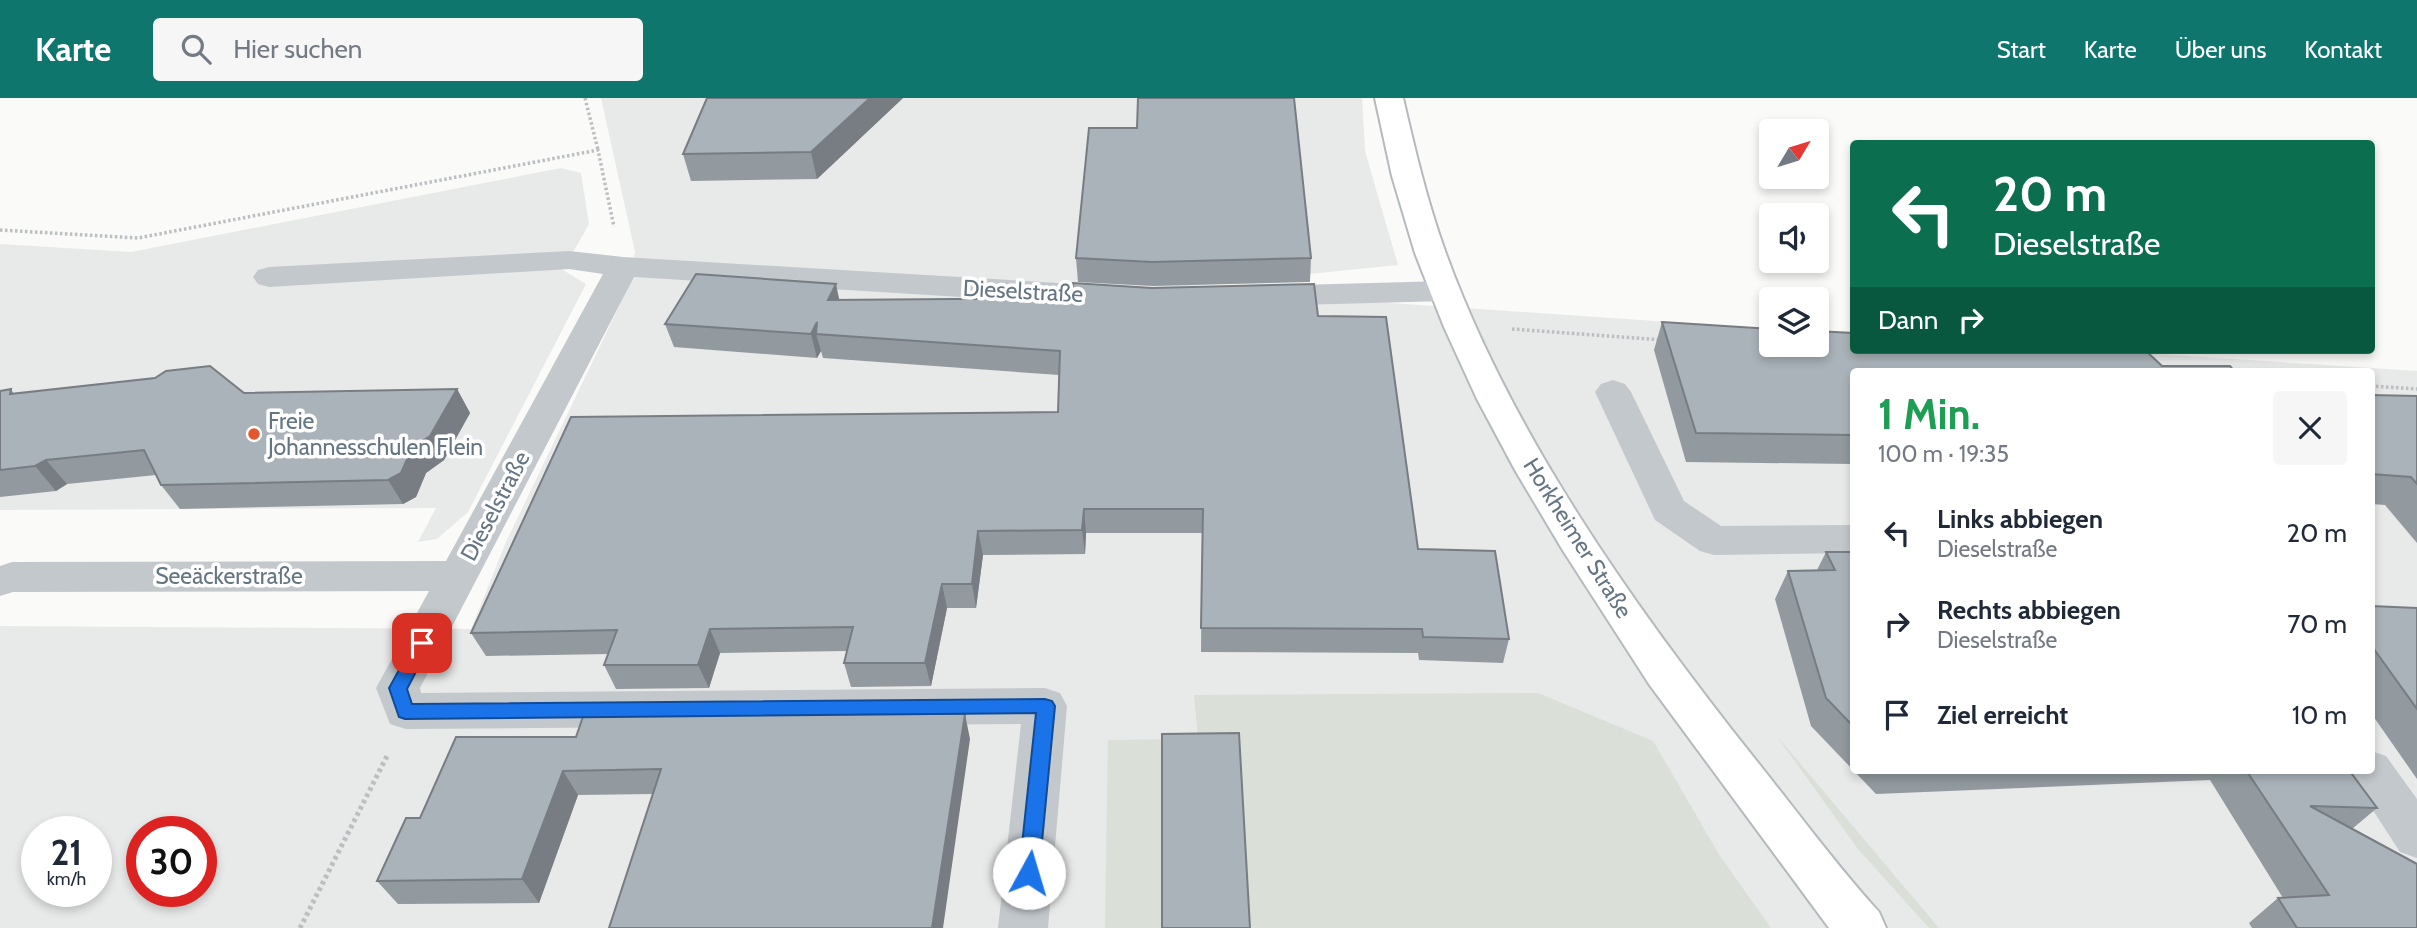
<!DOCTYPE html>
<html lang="de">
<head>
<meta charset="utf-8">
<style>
  body { margin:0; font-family:Cabin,sans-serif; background:#f6f6f7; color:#1f2937; height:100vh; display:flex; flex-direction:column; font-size:26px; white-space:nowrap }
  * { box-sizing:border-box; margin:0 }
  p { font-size:23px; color:#747a83 }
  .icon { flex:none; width:38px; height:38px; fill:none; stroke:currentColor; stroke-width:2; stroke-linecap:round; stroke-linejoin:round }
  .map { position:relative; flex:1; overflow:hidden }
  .details { position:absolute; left:1850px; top:270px; width:525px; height:406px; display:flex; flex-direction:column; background:#fff; border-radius:7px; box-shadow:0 4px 10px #0003 }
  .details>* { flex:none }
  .hud { position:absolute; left:1850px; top:42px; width:525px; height:214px; border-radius:7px; box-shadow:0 4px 10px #0003; background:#0b6e4f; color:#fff; overflow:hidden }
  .needle { width:46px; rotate:52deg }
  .fabs { position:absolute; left:1759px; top:21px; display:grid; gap:14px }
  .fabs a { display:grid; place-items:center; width:70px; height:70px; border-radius:7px; background:#fff; box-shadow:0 4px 10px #0003; font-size:35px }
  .speed { position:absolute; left:21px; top:718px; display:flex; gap:14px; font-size:35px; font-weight:700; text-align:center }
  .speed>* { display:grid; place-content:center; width:91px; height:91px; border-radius:50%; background:#fff; box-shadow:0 4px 10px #0003; line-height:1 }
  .speed small { font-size:18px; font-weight:400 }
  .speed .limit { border:10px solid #d22; background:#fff; color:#111 }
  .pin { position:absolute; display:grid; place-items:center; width:60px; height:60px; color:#fff; margin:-30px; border-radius:14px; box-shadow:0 4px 10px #0006 }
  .me { position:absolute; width:77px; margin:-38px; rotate:6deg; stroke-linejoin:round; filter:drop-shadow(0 0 5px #0008) }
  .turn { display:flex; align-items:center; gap:24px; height:147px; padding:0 28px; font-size:32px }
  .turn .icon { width:91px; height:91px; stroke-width:2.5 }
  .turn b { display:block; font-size:49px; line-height:60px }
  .then { display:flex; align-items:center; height:66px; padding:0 28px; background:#0003; gap:14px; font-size:26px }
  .round { display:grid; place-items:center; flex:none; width:74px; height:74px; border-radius:7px; background:#f6f6f7 }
  .headline { display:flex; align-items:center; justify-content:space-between; height:119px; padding:0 28px }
  h1 { font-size:42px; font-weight:700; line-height:52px; color:#1e9e55 }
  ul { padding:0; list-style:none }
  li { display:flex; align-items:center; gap:21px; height:91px; padding:0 28px }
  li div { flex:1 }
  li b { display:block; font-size:26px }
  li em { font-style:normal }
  header { display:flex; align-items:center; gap:42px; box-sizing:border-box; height:98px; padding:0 35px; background:#0f766e; color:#fff }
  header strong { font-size:33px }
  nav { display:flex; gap:38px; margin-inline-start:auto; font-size:24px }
  .search { width:490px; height:63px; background:#f6f6f7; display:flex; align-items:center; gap:18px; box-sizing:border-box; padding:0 24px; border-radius:7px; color:#747a83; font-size:26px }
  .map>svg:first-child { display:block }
  .built { fill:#e8e9e9; fill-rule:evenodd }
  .green { fill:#dadfd7 }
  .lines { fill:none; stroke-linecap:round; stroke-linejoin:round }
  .major-casing { stroke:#b5babe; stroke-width:4 }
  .path-far1 { stroke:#bbbfc2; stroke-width:3.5; stroke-dasharray:2.5 2.5; stroke-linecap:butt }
  .path { stroke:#bbbfc2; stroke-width:5; stroke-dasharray:3.5 3.5; stroke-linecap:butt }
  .minor { fill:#c3c8cc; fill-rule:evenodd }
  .major { fill:#fff; fill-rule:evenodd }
  .wall { fill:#929a9f }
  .shaded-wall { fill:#777d82 }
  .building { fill:#aab3b9; stroke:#777d82; stroke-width:2 }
  .route { fill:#1a73e8; stroke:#114b97; stroke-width:2 }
  .poi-dot { fill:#e4572e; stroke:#fff; stroke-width:2.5 }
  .labels { text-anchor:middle; stroke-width:7; stroke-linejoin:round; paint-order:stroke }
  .street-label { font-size:23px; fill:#657683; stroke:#fff }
  .poi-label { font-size:23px; fill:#657683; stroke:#fff; text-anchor:start }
</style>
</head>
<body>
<header>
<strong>Karte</strong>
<div class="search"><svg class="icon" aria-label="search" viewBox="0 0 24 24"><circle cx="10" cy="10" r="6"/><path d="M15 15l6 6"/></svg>Hier suchen</div>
<nav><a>Start</a><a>Karte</a><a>Über uns</a><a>Kontakt</a></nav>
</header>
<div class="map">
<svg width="2417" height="830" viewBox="0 0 2417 830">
  <rect width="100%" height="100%" fill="#fafaf8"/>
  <g class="built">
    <path d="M 601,0 L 1362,0 L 1365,53 L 1398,167 L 1172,190 L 1771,231 L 1771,247 L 1816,247 L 1853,252 L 2095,252 L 2417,273 L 2417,830 L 0,830 L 0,528 L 471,531 L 506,444 L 624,198 L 635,154 ZM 1853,273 L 2371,273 L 2371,672 L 1853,672 ZM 37,733 L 96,733 L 96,793 L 37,793 ZM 142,733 L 201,733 L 201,793 L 142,793 Z"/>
    <polygon points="561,70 581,75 589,126 563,172 586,186 468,414 437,441 418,444 436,410 0,412 0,146 131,154"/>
  </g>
  <g class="green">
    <polygon points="1538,595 1653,643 1720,758 1771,830 1105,830 1108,642 1198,641 1194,597"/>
    <polygon points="1776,637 1939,830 1929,830 1858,751"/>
  </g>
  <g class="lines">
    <g class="major-casing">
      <path id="major" d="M 1375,0 L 1403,0 C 1415,52 1427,103 1445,153 C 1511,336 1635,510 1755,661 C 1796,712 1835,766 1879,814 L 1886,830 L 1829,830 L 1649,586 L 1562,451 L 1515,372 L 1477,301 L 1444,229 L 1415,155 L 1392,78 Z"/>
    </g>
    <g class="path-far1">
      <polyline points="585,0 598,52"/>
      <polyline points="0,132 138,140 598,52 614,129"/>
      <polyline points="1512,231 1663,242"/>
      <polyline points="2371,288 2417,291"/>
    </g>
    <polyline class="path" points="300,830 388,656"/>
    <g class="minor">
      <polygon points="569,153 623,159 1125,189 1137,192 1141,199 1137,206 1125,209 634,179 420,590 421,595 1045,590 1060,595 1067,608 1048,830 998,830 1021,626 406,631 390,626 376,590 429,493 13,494 0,498 0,468 12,464 446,463 603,176 569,171 269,189 258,186 253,179 258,172 269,169"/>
      <polygon points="1445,183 1456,186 1461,193 1456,200 1445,203 1262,208 1251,205 1246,198 1251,191 1262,188"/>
      <polygon points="1613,282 1625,286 1631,294 1684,403 1721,428 1853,427 1853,455 1714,457 1700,453 1655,422 1595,294 1601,286"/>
      <polygon points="2371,653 2386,658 2417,701 2417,760 2400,754 2347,672 2371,672"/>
    </g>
    <use href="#major" class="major"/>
  </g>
  <g class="wall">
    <polygon points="903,0 817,81 691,83 683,56"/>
    <polygon points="1076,160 1311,160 1310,184 1153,188 1078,184"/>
    <polygon points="839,202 1318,218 1418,451 1509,541 1503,565 1419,562 1418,555 1201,554 1202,435 1086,435 1085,456 983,457 976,510 947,510 931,588 851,589 844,565 847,553 720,555 709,590 616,591 604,567 608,556 486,558 471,535 1058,314 1059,277 823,260 821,253 817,260 674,249 665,226"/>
    <polygon points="1662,224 2162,268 1853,273 1853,366 1686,364 1654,252"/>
    <polygon points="11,291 14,296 244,295 457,291 470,315 444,362 426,375 416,399 403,406 180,411 161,387 156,377 67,386 56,393 0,399 0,293"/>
    <polygon points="2371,297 2417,298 2417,445 2385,407 2371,406"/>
    <polygon points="1826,454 1853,454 1853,672 2349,672 2377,710 2352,731 2417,830 2252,830 2249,825 2278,800 2283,800 2210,682 1876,696 1811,628 1775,501 1788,473 1817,472"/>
    <polygon points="2371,508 2417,510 2417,681 2371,615"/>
    <polygon points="683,606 688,616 919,616 970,641 653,696 578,697 539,805 398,806 377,783 576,639"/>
  </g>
  <g class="shaded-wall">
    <polygon points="870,0 903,0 817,81 811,54"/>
    <polygon points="836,186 841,210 828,202"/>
    <polygon points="817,224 816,236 821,253 817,260 811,236"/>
    <polygon points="457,291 470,315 444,362 426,375 416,399 403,406 388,382"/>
    <polygon points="46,362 67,386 56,393 35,368"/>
    <polygon points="1084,411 1086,435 1085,456 1082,432"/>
    <polygon points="978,433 983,457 976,510 972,486"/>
    <polygon points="942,486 947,510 931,588 925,565"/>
    <polygon points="710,531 720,555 709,590 698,567"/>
    <polygon points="916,605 923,629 914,616"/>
    <polygon points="683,606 695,631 680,616"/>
    <polygon points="965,616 970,641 943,830 932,830"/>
    <polygon points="563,673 578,697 539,805 522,781"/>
  </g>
  <g class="building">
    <polygon points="707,0 870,0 811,54 683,56"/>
    <polygon points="1138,0 1294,0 1311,160 1152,164 1076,160 1089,30 1137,30"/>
    <polygon points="696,176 836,186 828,202 1072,200 1073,185 1152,190 1314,186 1318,218 1386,219 1418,451 1495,453 1509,541 1423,539 1422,531 1201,530 1203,411 1084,411 1082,432 978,433 972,486 942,486 925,565 844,565 853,529 710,531 698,567 604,567 617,532 471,535 571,319 1058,314 1060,253 816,236 817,224 811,236 665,226"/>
    <polygon points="1662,224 1771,231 1771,247 1816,247 1816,233 1853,235 1853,252 2145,252 2162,268 2230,268 2234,273 1853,273 1853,337 1696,335"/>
    <polygon points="210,268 244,295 457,291 430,338 412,350 401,375 388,382 161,387 144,352 46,362 35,368 0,372 0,293 11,291 10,296 155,280 166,273"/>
    <polygon points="2371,297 2417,298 2417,386 2411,379 2371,376"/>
    <polygon points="1826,454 1853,454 1853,628 1826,600 1788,473 1835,472"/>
    <polygon points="2371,508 2417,510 2417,611 2371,547"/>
    <polygon points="833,605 916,605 914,616 965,616 932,830 609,830 661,671 563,673 522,781 377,783 406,720 420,720 456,639 576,639 587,607 683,606 680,616 830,616"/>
    <polygon points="1239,635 1250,830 1162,830 1162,636"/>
    <polygon points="2246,672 2349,672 2377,710 2310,708 2417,766 2417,830 2297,830 2278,800 2329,797"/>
  </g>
  <polygon class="route" points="422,539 428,541 431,545 407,591 412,606 1045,601 1052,603 1055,608 1039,775 1036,781 1029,784 1022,781 1019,775 1036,615 405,621 399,619 389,590 416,541"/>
  <circle class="poi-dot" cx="254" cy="336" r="7"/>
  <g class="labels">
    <g class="street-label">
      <text transform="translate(1023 193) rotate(3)" y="8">Dieselstraße</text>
      <text transform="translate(495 408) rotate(-62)" y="8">Dieselstraße</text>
      <text transform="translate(1578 440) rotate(58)" y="8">Horkheimer Straße</text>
      <text x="229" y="486">Seeäckerstraße</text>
    </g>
    <g class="poi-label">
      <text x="268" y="331">Freie<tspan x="268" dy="26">Johannesschulen Flein</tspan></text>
    </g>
  </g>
</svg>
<div class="fabs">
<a><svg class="needle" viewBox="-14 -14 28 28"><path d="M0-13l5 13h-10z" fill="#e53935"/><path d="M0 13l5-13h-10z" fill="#747a83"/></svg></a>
<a><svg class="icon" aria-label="sound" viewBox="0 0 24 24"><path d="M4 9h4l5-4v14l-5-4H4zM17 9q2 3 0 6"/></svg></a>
<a><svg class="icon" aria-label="layers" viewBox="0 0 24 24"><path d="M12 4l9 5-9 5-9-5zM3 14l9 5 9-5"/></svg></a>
</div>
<div class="speed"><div>21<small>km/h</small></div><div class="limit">30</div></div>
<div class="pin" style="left:422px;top:545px;background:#d93025"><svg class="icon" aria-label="arrive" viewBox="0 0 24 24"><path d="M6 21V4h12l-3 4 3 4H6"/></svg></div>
<svg class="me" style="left:1029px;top:775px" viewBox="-20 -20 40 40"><circle r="19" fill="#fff"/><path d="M0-13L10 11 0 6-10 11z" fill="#1a73e8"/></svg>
<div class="hud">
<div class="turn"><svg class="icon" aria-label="left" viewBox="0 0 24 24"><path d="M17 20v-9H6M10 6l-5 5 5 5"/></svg><div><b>20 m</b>Dieselstraße</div></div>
<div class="then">Dann<svg class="icon" aria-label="right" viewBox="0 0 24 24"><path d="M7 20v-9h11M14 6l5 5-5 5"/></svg></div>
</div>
<section class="details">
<div class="headline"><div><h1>1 Min.</h1><p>100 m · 19:35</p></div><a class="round"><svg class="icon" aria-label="close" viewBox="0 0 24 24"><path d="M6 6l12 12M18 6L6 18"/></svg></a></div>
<ul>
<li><svg class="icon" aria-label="left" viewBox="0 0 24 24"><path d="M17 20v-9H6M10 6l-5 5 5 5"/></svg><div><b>Links abbiegen</b><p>Dieselstraße</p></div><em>20 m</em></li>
<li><svg class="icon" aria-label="right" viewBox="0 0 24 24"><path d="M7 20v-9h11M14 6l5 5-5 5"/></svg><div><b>Rechts abbiegen</b><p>Dieselstraße</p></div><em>70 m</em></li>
<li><svg class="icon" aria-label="arrive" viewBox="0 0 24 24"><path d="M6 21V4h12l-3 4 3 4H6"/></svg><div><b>Ziel erreicht</b></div><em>10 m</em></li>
</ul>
</section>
</div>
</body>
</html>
